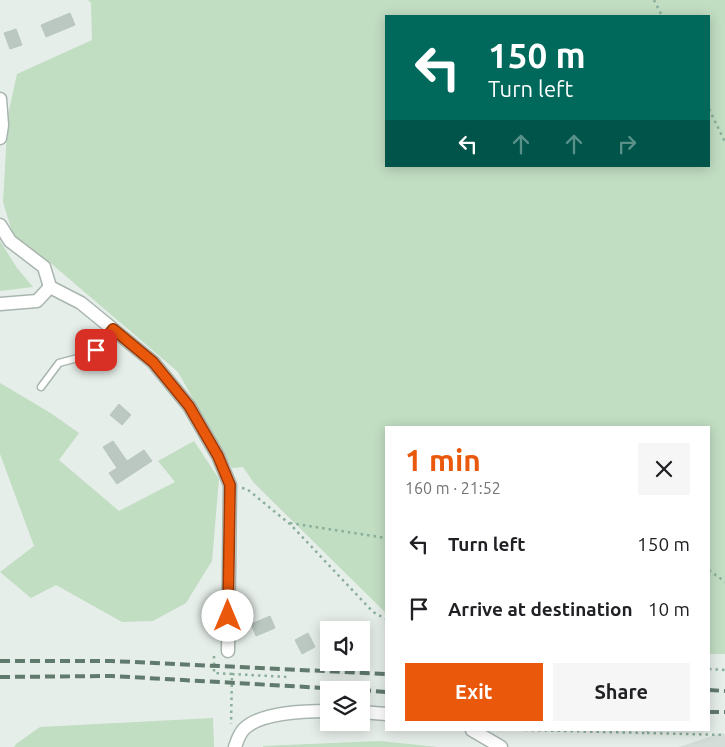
<!DOCTYPE html>
<html lang="en">
<head>
<meta charset="utf-8">
<style>
  body { margin:0; font-family:Ubuntu,sans-serif; background:#f6f6f6; color:#202124; height:100vh; display:flex; flex-direction:column; font-size:19px; white-space:nowrap }
  * { box-sizing:border-box; margin:0 }
  p { font-size:16px; color:#757577 }
  .icon { flex:none; width:28px; height:28px; fill:none; stroke:currentColor; stroke-width:2; stroke-linecap:round; stroke-linejoin:round }
  .map { position:relative; flex:1; overflow:hidden }
  .panel { position:absolute; left:385px; top:426px; width:325px; height:305px; display:flex; flex-direction:column; background:#fff; border-radius:0px; box-shadow:0 2px 12px #0003 }
  .panel>* { flex:none }
  .banner { position:absolute; left:385px; top:15px; width:325px; height:152px; border-radius:0px; box-shadow:0 2px 12px #0003; background:#00695c; color:#fff; overflow:hidden }
  .fabs { position:absolute; left:320px; top:621px; display:grid; gap:10px }
  .fabs a { display:grid; place-items:center; width:50px; height:50px; border-radius:0px; background:#fff; box-shadow:0 2px 12px #0003; font-size:25px }
  .pin { position:absolute; display:grid; place-items:center; width:42px; height:42px; color:#fff; margin:-21px; border-radius:10px; box-shadow:0 2px 8px #0006 }
  .me { position:absolute; width:55px; margin:-28px; rotate:0deg; stroke-linejoin:round; filter:drop-shadow(0 0 4px #0008) }
  .turn { display:flex; align-items:center; gap:18px; height:105px; padding:0 20px; font-size:22px }
  .turn .icon { width:65px; height:65px; stroke-width:2.5 }
  .turn b { display:block; font-size:35px; line-height:42px }
  .lanes { display:flex; align-items:center; height:48px; padding:0 20px; background:#0003; justify-content:center; gap:25px; direction:ltr }
  .lanes .off { opacity:.35 }
  .round { display:grid; place-items:center; flex:none; width:52px; height:52px; border-radius:0px; background:#f6f6f6 }
  .overview { display:flex; align-items:center; justify-content:space-between; height:85px; padding:0 20px }
  h1 { font-size:30px; font-weight:700; line-height:38px; color:#ea580c }
  .cta { display:flex; gap:10px; margin-top:auto; padding:10px 20px }
  .cta a { flex:1; height:58px; border-radius:0px; background:#ea580c; color:#fff; font-size:20px; font-weight:700; line-height:58px; text-align:center }
  .cta a+a { background:#f6f6f6; color:#202124 }
  ul { padding:0; list-style:none }
  li { display:flex; align-items:center; gap:15px; height:65px; padding:0 20px }
  li div { flex:1 }
  li b { display:block; font-size:19px }
  li em { font-style:normal }
  .map>svg:first-child { display:block }
  .built { fill:#d4ddd7 }
  .green { fill:#c1ddc2; fill-rule:evenodd }
  .building { fill:#bbc8c1; stroke:#b9c7be }
  .lines { fill:none; stroke-linecap:round; stroke-linejoin:round }
  .service-casing { stroke:#a9b6af; stroke-width:9 }
  .minor-casing { stroke:#a9b6af; stroke-width:15 }
  .path { stroke:#89af9b; stroke-width:2.5; stroke-dasharray:2.5 4; stroke-linecap:butt }
  .service { stroke:#fff; stroke-width:6 }
  .minor { stroke:#fff; stroke-width:12 }
  .rail { stroke:#617a6e; stroke-width:4; stroke-dasharray:10 5; stroke-linecap:butt }
  .route-casing { stroke:#983908; stroke-width:12 }
  .route { stroke:#ea580c; stroke-width:9 }
</style>
</head>
<body>
<div class="map">
<svg width="725" height="747" viewBox="0 0 725 747">
  <rect width="100%" height="100%" fill="#e6eee9"/>
  <polygon class="built" points="721,733 725,734 725,747 679,747"/>
  <g class="green">
    <path d="M 88,0 L 725,0 L 725,654 L 709,654 L 709,428 L 386,428 L 386,613 L 254,483 L 243,467 L 232,468 L 178,372 L 53,265 L 13,235 L 3,202 L 8,115 L 17,74 L 92,40 L 91,3 ZM 386,16 L 709,16 L 709,166 L 386,166 Z"/>
    <polygon points="0,241 17,268 33,287 0,291"/>
    <polygon points="0,383 49,412 79,433 59,460 119,511 175,482 158,461 194,441 219,479 212,561 186,603 153,621 122,622 56,585 31,598 0,572 34,546 0,454"/>
    <polygon points="213,718 214,747 14,747 16,744 40,727"/>
    <polygon points="380,741 438,747 263,747 263,746"/>
  </g>
  <g class="building">
    <polygon points="70,13 75,25 46,37 41,25"/>
    <polygon points="16,29 22,45 10,49 4,33"/>
    <polygon points="119,404 131,415 122,425 110,415"/>
    <polygon points="113,441 127,461 144,450 152,461 117,484 109,473 117,468 103,447"/>
    <polygon points="270,616 275,628 256,636 251,624"/>
    <polygon points="308,633 315,647 302,654 295,640"/>
  </g>
  <g class="lines">
    <g class="service-casing">
      <polyline id="service" points="41,387 59,363 85,356 96,350 113,329"/>
    </g>
    <g class="minor-casing">
      <g id="minor">
        <polyline points="0,99 2,125 0,138"/>
        <polyline points="0,225 10,241 44,267 50,287"/>
        <polyline points="50,287 81,303 153,362 189,406 218,456 230,485 228,651"/>
        <polyline points="0,304 37,301 50,287"/>
        <polyline points="361,712 386,714"/>
        <polyline points="472,730 501,747"/>
        <path d="M 235,747 C 237,741 239,734 244,729 C 261,712 305,711 329,711"/>
      </g>
    </g>
    <g class="path">
      <polyline points="654,0 662,16"/>
      <polyline points="709,109 725,142"/>
      <polyline points="242,488 247,489 291,525 373,612 386,619"/>
      <polyline points="290,523 386,538"/>
      <polyline points="709,570 725,582"/>
      <polyline points="214,656 214,673 232,674 231,724"/>
      <polyline points="709,669 725,670"/>
      <polyline points="232,674 288,677"/>
      <polyline points="525,730 647,733 647,730"/>
      <polyline points="647,733 725,735"/>
    </g>
    <use href="#service" class="service"/>
    <use href="#minor" class="minor"/>
    <g class="rail">
      <polyline points="0,661 112,661 386,674"/>
      <polyline points="0,677 112,676 360,690"/>
      <polyline points="361,690 386,692"/>
      <polyline points="709,690 725,691"/>
      <polyline points="709,712 725,712"/>
    </g>
  </g>
  <g class="lines">
    <g class="route-casing">
      <polyline id="route" points="96,350 113,329 153,362 189,406 218,456 230,485 228,616"/>
    </g>
    <use href="#route" class="route"/>
  </g>
</svg>
<div class="fabs">
<a><svg class="icon" aria-label="sound" viewBox="0 0 24 24"><path d="M4 9h4l5-4v14l-5-4H4zM17 9q2 3 0 6"/></svg></a>
<a><svg class="icon" aria-label="layers" viewBox="0 0 24 24"><path d="M12 4l9 5-9 5-9-5zM3 14l9 5 9-5"/></svg></a>
</div>
<div class="pin" style="left:96px;top:350px;background:#d93025"><svg class="icon" aria-label="arrive" viewBox="0 0 24 24"><path d="M6 21V4h12l-3 4 3 4H6"/></svg></div>
<svg class="me" style="left:228px;top:616px" viewBox="-20 -20 40 40"><circle r="19" fill="#fff"/><path d="M0-13L10 11 0 6-10 11z" fill="#ea580c"/></svg>
<div class="banner">
<div class="turn"><svg class="icon" aria-label="left" viewBox="0 0 24 24"><path d="M17 20v-9H6M10 6l-5 5 5 5"/></svg><div><b>150 m</b>Turn left</div></div>
<div class="lanes"><svg class="icon" aria-label="left" viewBox="0 0 24 24"><path d="M17 20v-9H6M10 6l-5 5 5 5"/></svg><svg class="icon off" aria-label="ahead" viewBox="0 0 24 24"><path d="M12 20V5M6 11l6-6 6 6"/></svg><svg class="icon off" aria-label="ahead" viewBox="0 0 24 24"><path d="M12 20V5M6 11l6-6 6 6"/></svg><svg class="icon off" aria-label="right" viewBox="0 0 24 24"><path d="M7 20v-9h11M14 6l5 5-5 5"/></svg></div>
</div>
<section class="panel">
<div class="overview"><div><h1>1 min</h1><p>160 m · 21:52</p></div><a class="round"><svg class="icon" aria-label="close" viewBox="0 0 24 24"><path d="M6 6l12 12M18 6L6 18"/></svg></a></div>
<ul>
<li><svg class="icon" aria-label="left" viewBox="0 0 24 24"><path d="M17 20v-9H6M10 6l-5 5 5 5"/></svg><div><b>Turn left</b></div><em>150 m</em></li>
<li><svg class="icon" aria-label="arrive" viewBox="0 0 24 24"><path d="M6 21V4h12l-3 4 3 4H6"/></svg><div><b>Arrive at destination</b></div><em>10 m</em></li>
</ul>
<div class="cta"><a>Exit</a><a>Share</a></div>
</section>
</div>
</body>
</html>
